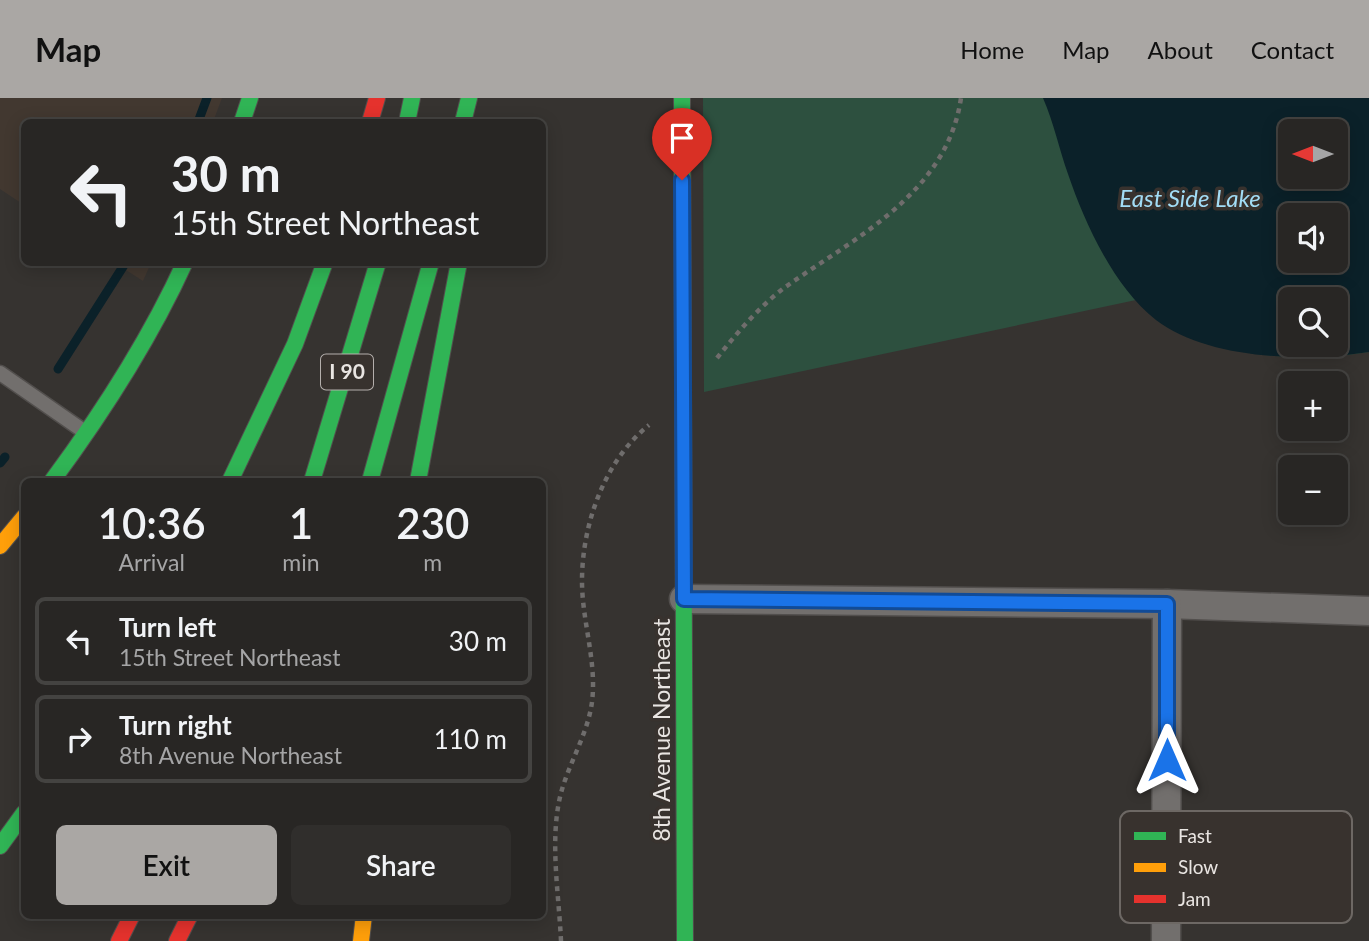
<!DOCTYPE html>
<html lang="en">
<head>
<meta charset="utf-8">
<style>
  body { margin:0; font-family:Lato,sans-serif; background:#302e2c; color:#f1f3f6; height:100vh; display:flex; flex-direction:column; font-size:26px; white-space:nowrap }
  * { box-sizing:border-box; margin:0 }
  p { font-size:23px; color:#a5a5a6 }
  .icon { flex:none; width:38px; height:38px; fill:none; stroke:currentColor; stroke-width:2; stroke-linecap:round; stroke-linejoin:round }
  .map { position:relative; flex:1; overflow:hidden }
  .drawer { position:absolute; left:21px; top:380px; width:525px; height:441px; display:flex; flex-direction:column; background:#282624; border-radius:10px; box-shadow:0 4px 18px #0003,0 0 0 2px #444341 }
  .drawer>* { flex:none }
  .hud { position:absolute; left:21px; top:21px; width:525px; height:147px; border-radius:10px; box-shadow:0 4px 18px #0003,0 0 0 2px #444341; background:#282624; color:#f1f3f6; overflow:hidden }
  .needle { width:46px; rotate:270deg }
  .tools { position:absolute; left:1278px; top:21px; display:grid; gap:14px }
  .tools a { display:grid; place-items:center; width:70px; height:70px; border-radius:10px; background:#282624; box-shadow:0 4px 18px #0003,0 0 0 2px #444341; font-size:35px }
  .pin { position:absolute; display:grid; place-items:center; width:60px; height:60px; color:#fff; margin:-72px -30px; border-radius:50% 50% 50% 0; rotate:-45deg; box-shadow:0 0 7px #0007 }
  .pin .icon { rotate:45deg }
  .me { position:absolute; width:77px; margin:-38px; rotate:0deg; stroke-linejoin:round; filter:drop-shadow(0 0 5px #0008) }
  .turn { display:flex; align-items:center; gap:24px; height:147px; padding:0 35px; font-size:32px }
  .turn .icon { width:91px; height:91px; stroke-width:2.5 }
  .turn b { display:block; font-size:49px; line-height:60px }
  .eta { display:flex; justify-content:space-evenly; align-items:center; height:119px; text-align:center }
  .eta b { font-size:42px; font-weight:600; line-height:49px }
  .primary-button { display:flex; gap:14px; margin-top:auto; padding:14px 35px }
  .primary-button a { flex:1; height:80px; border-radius:10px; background:#aaa7a4; color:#111; font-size:28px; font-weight:600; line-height:80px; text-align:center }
  .primary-button a+a { background:#302e2c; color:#f1f3f6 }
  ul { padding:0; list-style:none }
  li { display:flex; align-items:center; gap:21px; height:88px; margin:0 14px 10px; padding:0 21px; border:4px solid #444341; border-radius:10px }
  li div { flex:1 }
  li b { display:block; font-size:26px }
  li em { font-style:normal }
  header { display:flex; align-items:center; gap:42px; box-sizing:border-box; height:98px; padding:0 35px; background:#aaa7a4; color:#111 }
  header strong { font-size:33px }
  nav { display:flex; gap:38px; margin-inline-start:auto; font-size:24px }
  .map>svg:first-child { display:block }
  .built { fill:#423830 }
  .green { fill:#2d503f; fill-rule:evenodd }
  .water { fill:#0b2129; fill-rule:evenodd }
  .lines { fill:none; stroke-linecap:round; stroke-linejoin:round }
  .stream { stroke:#0b2129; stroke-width:9 }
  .lane-casing { stroke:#524f4d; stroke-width:17 }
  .street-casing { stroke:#524f4d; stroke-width:31 }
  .fast-casing { stroke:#524f4d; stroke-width:18 }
  .slow-casing { stroke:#524f4d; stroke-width:18 }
  .jam-casing { stroke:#524f4d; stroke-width:18 }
  .path { stroke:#6f6d6c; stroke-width:4.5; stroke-dasharray:5 5; stroke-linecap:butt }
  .lane { stroke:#726f6d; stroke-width:14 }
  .street { stroke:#726f6d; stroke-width:28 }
  .fast { stroke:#30b455; stroke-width:16 }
  .slow { stroke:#ff9f0a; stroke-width:16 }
  .jam { stroke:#e5322d; stroke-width:16 }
  .route-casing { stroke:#114b97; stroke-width:18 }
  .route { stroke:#1a73e8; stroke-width:12 }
  .labels { text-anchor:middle; stroke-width:7; stroke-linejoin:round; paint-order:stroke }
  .shield { fill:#38322e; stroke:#b4afac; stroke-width:2 }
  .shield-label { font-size:21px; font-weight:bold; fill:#e9e5e2 }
  .street-label { font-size:23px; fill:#e9e5e2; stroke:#38322e }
  .water-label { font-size:24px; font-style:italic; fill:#a2dcf5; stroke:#38322e }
  .key { fill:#38322e; stroke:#6d6864; stroke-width:2 }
  .key-label { font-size:19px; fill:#e9e5e2 }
</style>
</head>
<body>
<header>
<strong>Map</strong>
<nav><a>Home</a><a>Map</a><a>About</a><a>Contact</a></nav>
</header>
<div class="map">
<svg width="1369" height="843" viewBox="0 0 1369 843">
  <rect width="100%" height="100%" fill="#363330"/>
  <g class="built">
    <polygon points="0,0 222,0 213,24 24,24 24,107 0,91"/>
    <polygon points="115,165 151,165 143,183"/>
  </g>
  <path class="green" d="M 703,0 L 1369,0 L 1369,254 C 1290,266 1196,260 1136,202 L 704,294 ZM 1290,33 L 1335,33 L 1335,79 L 1290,79 ZM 1290,117 L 1335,117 L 1335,163 L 1290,163 ZM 1290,201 L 1335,201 L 1335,247 L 1290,247 Z"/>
  <path class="water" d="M 1043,0 L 1369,0 L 1369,254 C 1307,264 1208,262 1156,222 C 1114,189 1085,126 1068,76 C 1059,51 1054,25 1043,0 ZM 1290,33 L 1335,33 L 1335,79 L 1290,79 ZM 1290,117 L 1335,117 L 1335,163 L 1290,163 ZM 1290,201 L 1335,201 L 1335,247 L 1290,247 Z"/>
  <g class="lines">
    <g class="stream">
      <polyline points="198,24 207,0"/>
      <polyline points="58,271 126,164"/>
      <polyline points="0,365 5,359"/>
    </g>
    <g class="lane-casing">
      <polyline id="lane" points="0,275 85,334"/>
    </g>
    <g class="street-casing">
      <g id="street">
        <polyline points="684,501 1167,506 1369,513"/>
        <polyline points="1166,843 1167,506"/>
      </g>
    </g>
    <g class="fast-casing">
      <g id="fast">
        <polyline points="682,0 685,843"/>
        <polyline points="242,24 250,0"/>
        <polyline points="407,24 412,0"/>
        <polyline points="463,24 469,0"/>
        <path d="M 52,383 C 103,314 149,243 185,164"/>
        <polyline points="230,383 295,246 325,164"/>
        <polyline points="312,383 378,164"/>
        <polyline points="370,383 431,164"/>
        <polyline points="418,383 459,164"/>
        <polyline points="0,748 24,715"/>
      </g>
    </g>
    <g class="slow-casing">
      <g id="slow">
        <polyline points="0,448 24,419"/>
        <polyline points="361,843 364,817"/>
      </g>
    </g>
    <g class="jam-casing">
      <g id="jam">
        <polyline points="370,24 377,0"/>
        <polyline points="119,843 132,817"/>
        <polyline points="177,843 190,817"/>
      </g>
    </g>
    <g class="path">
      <path d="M 717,260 C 737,235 759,209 784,190 C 854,140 947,96 961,0"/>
      <path d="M 561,843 C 559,796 549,741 561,695 C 569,665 588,635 592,604 C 597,563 582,524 582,483 C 582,427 604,363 649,327"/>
    </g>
    <use href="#lane" class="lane"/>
    <use href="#street" class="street"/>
    <use href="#fast" class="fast"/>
    <use href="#slow" class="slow"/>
    <use href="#jam" class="jam"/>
  </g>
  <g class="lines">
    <g class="route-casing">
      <polyline id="route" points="682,82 684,501 1167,506 1167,662"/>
    </g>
    <use href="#route" class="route"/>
  </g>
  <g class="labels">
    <rect class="shield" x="321" y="256.5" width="52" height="35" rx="5"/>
    <g class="shield-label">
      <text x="347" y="281">I 90</text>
    </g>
    <g class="street-label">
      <text transform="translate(662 632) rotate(-90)" y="8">8th Avenue Northeast</text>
    </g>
    <g class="water-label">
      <text x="1190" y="109">East Side Lake</text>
    </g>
  </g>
  <rect x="1120" y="713" width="232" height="112" rx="10" class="key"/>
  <rect x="1134" y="734" width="32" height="8" fill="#30b455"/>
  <rect x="1134" y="765" width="32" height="9" fill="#ff9f0a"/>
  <rect x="1134" y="797" width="32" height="8" fill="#e5322d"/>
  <g class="key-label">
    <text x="1178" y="745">Fast</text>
    <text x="1178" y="776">Slow</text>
    <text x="1178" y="808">Jam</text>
  </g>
</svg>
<div class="tools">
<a><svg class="needle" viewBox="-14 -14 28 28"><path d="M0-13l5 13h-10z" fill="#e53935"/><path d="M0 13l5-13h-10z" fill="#a5a5a6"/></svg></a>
<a><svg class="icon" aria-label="sound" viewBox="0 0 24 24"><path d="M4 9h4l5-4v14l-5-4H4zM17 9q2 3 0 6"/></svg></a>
<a><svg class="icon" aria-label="search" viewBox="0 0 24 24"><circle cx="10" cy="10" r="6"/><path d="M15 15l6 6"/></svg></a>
<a>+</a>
<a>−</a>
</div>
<div class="pin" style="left:682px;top:82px;background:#d93025"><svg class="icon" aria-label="arrive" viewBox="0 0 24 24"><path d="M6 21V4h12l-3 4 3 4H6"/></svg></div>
<svg class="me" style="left:1167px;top:662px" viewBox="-20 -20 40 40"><path d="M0-17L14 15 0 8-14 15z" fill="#1a73e8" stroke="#fff" stroke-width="4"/></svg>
<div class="hud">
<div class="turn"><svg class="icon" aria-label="left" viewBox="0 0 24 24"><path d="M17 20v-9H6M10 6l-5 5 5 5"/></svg><div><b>30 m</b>15th Street Northeast</div></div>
</div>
<section class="drawer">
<div class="eta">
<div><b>10:36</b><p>Arrival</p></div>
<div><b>1</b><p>min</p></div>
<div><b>230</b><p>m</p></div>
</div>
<ul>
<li><svg class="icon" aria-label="left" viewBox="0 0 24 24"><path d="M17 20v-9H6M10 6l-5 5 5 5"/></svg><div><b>Turn left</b><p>15th Street Northeast</p></div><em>30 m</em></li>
<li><svg class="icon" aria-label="right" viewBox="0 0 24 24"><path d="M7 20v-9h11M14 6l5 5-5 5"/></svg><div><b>Turn right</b><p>8th Avenue Northeast</p></div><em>110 m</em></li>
</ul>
<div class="primary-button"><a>Exit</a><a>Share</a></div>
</section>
</div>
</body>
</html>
